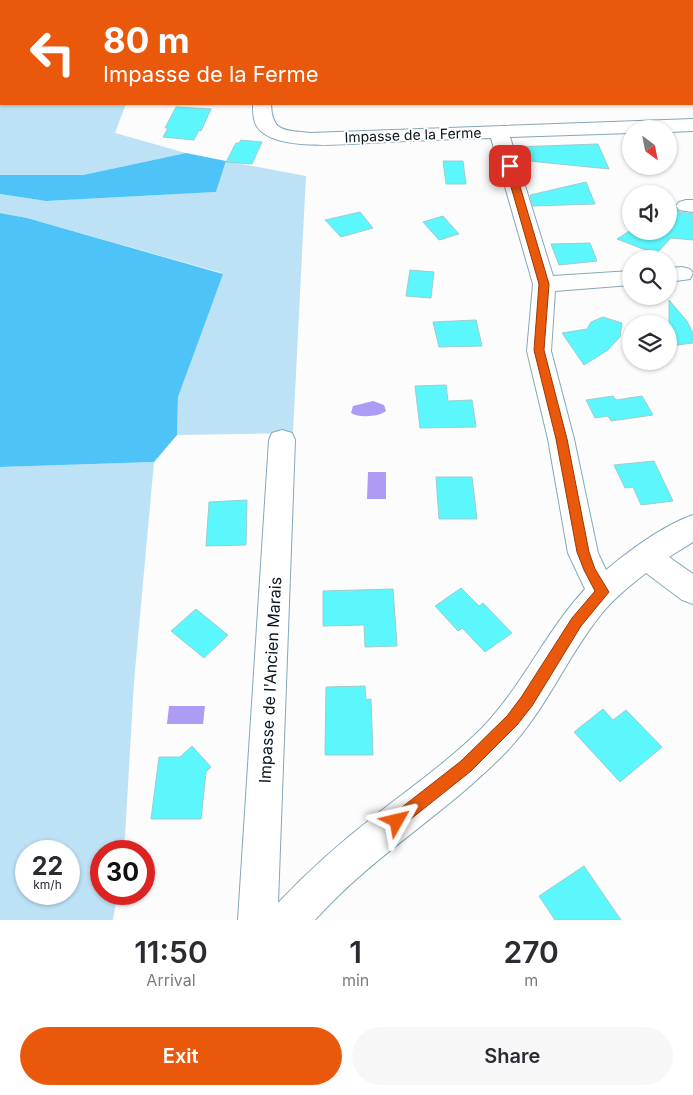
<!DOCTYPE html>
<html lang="en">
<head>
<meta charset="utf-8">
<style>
  body { margin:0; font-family:Inter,sans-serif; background:#f7f7f7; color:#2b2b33; height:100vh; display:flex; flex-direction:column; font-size:19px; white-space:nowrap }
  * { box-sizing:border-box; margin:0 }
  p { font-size:16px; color:#7c7c81 }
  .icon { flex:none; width:28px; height:28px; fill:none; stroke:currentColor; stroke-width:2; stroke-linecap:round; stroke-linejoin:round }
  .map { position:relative; height:920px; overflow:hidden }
  .sheet { display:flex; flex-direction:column; background:#fff; flex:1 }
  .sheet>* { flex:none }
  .top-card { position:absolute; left:0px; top:0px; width:694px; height:105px; box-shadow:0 1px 4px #0004; background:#ea580c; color:#fff; overflow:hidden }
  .needle { width:32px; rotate:148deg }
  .tools { position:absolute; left:622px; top:120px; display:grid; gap:10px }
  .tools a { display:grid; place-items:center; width:55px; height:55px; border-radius:50%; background:#fff; box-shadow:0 1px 4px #0004; font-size:25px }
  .speed { position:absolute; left:15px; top:840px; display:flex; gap:10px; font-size:25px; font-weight:700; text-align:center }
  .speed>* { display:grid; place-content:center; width:65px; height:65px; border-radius:50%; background:#fff; box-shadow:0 1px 4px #0004; line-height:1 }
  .speed small { font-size:12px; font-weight:400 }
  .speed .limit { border:8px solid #d22; background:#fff; color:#111 }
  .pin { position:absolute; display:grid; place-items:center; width:42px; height:42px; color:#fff; margin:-21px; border-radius:10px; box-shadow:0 2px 8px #0006 }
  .me { position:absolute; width:55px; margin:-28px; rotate:53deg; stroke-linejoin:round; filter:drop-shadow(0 0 4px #0008) }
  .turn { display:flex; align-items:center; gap:18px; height:105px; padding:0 20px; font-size:22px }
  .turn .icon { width:65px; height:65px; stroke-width:2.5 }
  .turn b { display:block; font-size:35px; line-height:42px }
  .eta { display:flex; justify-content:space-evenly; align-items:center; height:85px; text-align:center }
  .eta b { font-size:30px; font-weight:600; line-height:35px }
  .action { display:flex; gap:10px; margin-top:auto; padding:10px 20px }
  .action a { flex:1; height:58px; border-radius:30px; background:#ea580c; color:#fff; font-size:20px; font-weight:600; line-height:58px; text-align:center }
  .action a+a { background:#f7f7f7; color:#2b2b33 }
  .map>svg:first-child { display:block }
  .green { fill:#bde2f5; fill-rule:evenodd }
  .forest { fill:#4dc3f7 }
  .water { fill:#ae9bf4 }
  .building { fill:#5cf6fd; stroke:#9fccce }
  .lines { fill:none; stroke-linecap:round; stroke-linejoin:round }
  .minor-casing { stroke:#84a8ba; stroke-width:2 }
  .minor { fill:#fff; fill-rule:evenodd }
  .route { fill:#ea580c; stroke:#983908 }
  .labels { text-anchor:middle; stroke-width:4; stroke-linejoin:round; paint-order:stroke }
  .street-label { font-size:14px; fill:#07141b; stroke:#fff }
  .near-street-label { font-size:16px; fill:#07141b; stroke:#fff }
</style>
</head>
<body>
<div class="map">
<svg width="693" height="920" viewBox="0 0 693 920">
  <rect width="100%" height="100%" fill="#fcfcfc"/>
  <g class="green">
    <polygon points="0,94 1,104 126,104 115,133 186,153 83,175 0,175"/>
    <polygon points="226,161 306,176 293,433 177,435 178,397 222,273 27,218 0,213 0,194 46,201 216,192"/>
    <path d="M 154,462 L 134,682 L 125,837 L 123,851 L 101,851 L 101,894 L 117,894 L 113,920 L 0,920 L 0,467 ZM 26,851 L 69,851 L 69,894 L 26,894 Z"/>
  </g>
  <g class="forest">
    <polygon points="186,153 226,161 216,192 46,201 0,194 0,175 83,175"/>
    <polygon points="0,213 27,218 223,274 178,397 177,435 154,462 0,467"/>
  </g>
  <g class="water">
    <path d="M 373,401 L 384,405 L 386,411 C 378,417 359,418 351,413 L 353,406 Z"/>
    <polygon points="368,472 386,472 386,499 367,499"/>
    <polygon points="169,706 205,706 203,724 167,724"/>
  </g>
  <g class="building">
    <polygon points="176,107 211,109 201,131 199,130 194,140 163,137 168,128 165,128"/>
    <polygon points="241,140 262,142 252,164 226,162 236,143 239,143"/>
    <polygon points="598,144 609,169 519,160 515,147"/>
    <polygon points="443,161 463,161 466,184 446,184"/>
    <polygon points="586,182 595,204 533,206 530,195"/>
    <polygon points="675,204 674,207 679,212 693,214 693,240 671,238 656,254 617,239 631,230 669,231 669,208"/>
    <polygon points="360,212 373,228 341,237 325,220"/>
    <polygon points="443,216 459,234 439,240 423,222"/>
    <polygon points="590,243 597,261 559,265 551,244"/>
    <polygon points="410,270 434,272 431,298 406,296"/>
    <polygon points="669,300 687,321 693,333 693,343 669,346"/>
    <polygon points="603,317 622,323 620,337 608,350 584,365 562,333 587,329 591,322"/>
    <polygon points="476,320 482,346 439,347 433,322"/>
    <polygon points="446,385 448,401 472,400 476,427 420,428 415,386"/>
    <polygon points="613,396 616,400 642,396 653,415 611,421 608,416 595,418 586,400"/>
    <polygon points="654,461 673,501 641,505 633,487 625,488 614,465"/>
    <polygon points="436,477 472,477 477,519 439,519"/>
    <polygon points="247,500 246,545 206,546 209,502"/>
    <polygon points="461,588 479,606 483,603 512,633 485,652 462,628 458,631 435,606"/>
    <polygon points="393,589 397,646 365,647 364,625 323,626 323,591"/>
    <polygon points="196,609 228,635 204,658 171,631"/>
    <polygon points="365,686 366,700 371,699 373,755 325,755 326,687"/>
    <polygon points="603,709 613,720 626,710 662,747 620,782 574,732"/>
    <polygon points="192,746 211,767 206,772 201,819 151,819 159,757 180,757"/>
    <polygon points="584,866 621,920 555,920 539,896"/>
  </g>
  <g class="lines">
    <g class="minor-casing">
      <g id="minor">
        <path d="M 253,104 L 271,104 C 272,133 285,130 310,133 L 693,119 L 693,131 L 669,132 L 669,129 L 631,129 L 631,133 L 510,137 L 553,276 L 631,271 L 631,285 L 555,291 L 551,351 L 574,439 L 598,553 L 606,570 C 630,550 664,525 693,515 L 693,542 L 669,557 L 693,574 L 693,604 L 682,600 L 646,573 C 629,586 612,600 599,617 C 565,660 545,712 506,752 C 447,813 372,856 315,920 L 238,920 L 269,440 L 272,433 L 282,430 L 292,433 L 295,440 L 278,903 C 309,870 342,841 377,814 C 413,786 451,759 483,727 C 523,685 546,631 585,589 L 568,553 L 548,439 L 527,351 L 533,284 L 491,138 C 456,139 422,140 387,142 C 357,143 285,152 262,132 C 253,125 253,115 253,104 Z"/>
        <polygon points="686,200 693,200 693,212 679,210 676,206 679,202"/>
        <polygon points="682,267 690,269 693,273 690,279 669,282 669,268"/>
      </g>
    </g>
    <use href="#minor" class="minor"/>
  </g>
  <polygon class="route" points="507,165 514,166 549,284 544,350 567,439 589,552 595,569 609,592 581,626 532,706 517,725 471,771 402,826 397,828 392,826 389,821 392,815 461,761 507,716 522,696 572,618 595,591 584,570 577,552 556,439 534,350 539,284 505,166"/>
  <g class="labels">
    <g class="street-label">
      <text transform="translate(413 135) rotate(-2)" y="5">Impasse de la Ferme</text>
    </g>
    <g class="near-street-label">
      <text transform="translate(270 680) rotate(-87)" y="6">Impasse de l'Ancien Marais</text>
    </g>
  </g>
</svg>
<div class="tools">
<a><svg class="needle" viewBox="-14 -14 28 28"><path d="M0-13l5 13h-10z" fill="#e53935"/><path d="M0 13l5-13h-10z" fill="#7c7c81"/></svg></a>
<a><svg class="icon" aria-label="sound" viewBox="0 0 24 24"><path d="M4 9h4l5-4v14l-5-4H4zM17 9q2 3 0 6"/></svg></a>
<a><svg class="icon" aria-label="search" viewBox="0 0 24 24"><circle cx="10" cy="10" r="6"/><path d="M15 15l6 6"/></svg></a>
<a><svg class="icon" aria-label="layers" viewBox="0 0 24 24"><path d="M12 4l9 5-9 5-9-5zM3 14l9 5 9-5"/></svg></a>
</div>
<div class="speed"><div>22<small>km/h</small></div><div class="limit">30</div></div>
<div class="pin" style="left:510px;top:166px;background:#d93025"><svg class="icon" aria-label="arrive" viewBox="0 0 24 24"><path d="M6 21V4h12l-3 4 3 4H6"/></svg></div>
<svg class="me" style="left:397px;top:821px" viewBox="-20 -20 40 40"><path d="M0-17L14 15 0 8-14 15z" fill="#ea580c" stroke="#fff" stroke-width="4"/></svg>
<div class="top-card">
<div class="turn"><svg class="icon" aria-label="left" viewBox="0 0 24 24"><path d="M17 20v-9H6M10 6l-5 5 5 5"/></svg><div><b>80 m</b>Impasse de la Ferme</div></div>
</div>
</div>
<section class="sheet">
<div class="eta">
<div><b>11:50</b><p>Arrival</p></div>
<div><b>1</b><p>min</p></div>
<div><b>270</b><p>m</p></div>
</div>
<div class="action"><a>Exit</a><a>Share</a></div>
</section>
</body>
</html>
